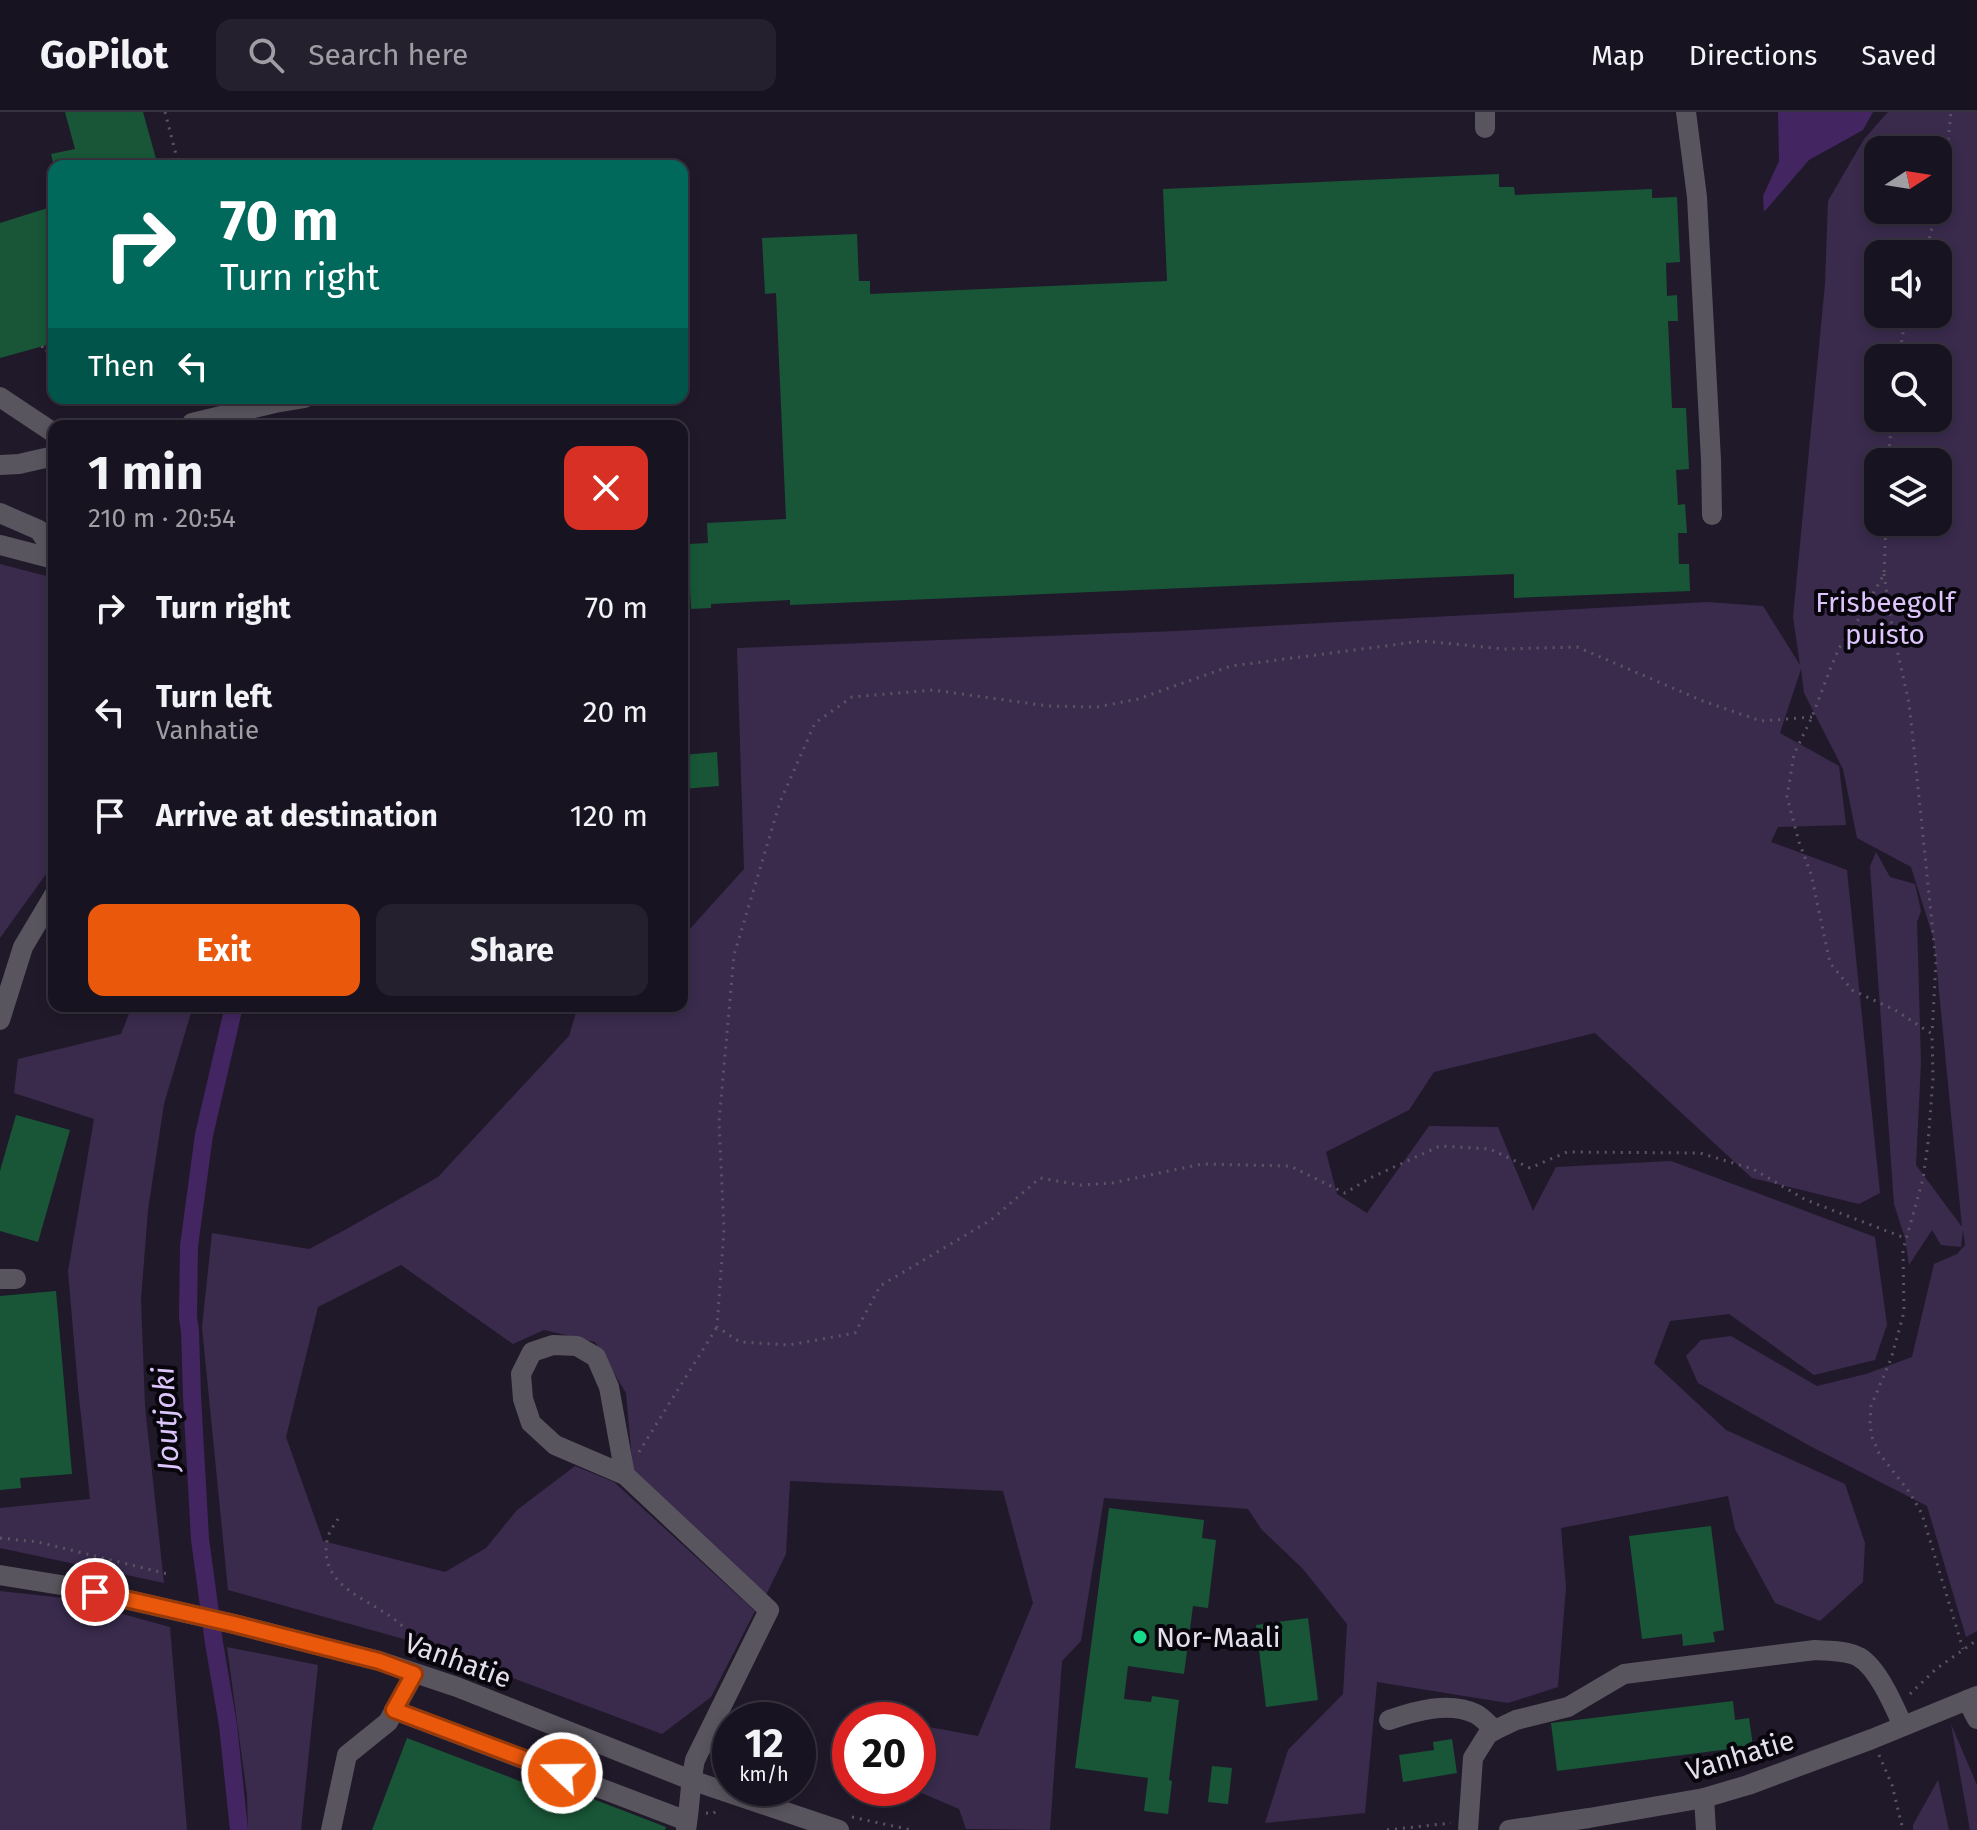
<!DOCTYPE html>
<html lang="en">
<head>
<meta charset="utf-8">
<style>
  body { margin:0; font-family:"Fira Sans",sans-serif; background:#25202d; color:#f1f3f6; height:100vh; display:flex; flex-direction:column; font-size:30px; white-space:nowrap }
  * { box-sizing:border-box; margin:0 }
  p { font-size:26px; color:#9f9ea5 }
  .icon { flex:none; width:44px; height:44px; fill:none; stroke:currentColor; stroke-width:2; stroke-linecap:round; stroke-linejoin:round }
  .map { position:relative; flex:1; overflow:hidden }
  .details { position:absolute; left:48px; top:308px; width:640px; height:592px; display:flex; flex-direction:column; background:#181320; border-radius:16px; box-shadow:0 4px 12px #0003,0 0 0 2px #36323e }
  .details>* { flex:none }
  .guide { position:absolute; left:48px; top:48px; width:640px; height:244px; border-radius:16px; box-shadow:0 4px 12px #0003,0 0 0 2px #36323e; background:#00695c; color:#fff; overflow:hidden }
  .needle { width:52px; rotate:78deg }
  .fabs { position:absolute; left:1864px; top:24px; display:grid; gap:16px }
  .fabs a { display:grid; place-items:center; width:88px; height:88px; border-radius:16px; background:#181320; box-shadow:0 4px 12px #0003,0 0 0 2px #36323e; font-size:40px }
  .speed { position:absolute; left:712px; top:1590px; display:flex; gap:16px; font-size:40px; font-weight:700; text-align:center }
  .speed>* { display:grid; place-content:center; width:104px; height:104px; border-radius:50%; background:#181320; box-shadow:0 4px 12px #0003,0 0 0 2px #36323e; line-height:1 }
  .speed small { font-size:20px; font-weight:400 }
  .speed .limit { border:12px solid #d22; background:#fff; color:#111 }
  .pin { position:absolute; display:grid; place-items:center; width:68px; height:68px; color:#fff; margin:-34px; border:4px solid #fff; border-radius:50%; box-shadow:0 2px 8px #0007 }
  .me { position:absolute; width:88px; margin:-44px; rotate:291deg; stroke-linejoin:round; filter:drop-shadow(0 0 6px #0008) }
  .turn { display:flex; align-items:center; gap:28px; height:168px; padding:0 40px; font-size:36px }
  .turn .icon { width:104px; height:104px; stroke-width:2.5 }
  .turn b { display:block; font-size:56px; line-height:68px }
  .then { display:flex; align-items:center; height:76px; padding:0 40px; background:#0003; gap:16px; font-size:30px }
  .round { display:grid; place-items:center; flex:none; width:84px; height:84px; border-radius:16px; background:#25202d }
  .headline { display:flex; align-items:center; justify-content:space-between; height:136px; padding:0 40px }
  h1 { font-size:48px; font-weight:700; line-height:60px }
  .action { display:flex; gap:16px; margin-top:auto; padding:16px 40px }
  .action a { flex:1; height:92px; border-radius:16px; background:#ea580c; color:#fff; font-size:32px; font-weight:700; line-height:92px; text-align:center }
  .action a+a { background:#25202d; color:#f1f3f6 }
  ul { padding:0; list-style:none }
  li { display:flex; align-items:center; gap:24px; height:104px; padding:0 40px }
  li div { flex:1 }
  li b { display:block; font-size:30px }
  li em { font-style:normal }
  header { display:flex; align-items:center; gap:48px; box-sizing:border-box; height:112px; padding:0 40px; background:#181320; border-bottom:2px solid #36323e }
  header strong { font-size:38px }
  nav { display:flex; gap:44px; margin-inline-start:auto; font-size:28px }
  .search { width:560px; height:72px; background:#25202d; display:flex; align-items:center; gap:20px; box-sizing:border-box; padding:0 28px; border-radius:16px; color:#9f9ea5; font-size:30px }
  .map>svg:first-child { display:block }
  .green { fill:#3a2b4d; fill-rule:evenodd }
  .water { fill:#432661 }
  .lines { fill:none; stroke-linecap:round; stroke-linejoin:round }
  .canal { stroke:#432661; stroke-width:18 }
  .building { fill:#185637 }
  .path { stroke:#5b5464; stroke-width:3; stroke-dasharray:2 6; stroke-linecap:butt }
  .minor { stroke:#59555e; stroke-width:20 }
  .route-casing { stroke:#983908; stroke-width:20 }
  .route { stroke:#ea580c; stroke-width:14 }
  .poi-dot { fill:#18d989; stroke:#08060c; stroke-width:3 }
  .labels { text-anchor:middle; stroke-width:8; stroke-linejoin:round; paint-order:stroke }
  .park-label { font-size:28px; fill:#ddc5fc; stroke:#08060c }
  .poi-label { font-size:28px; fill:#e4dfeb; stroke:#08060c; text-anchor:start }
  .street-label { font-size:28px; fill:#e4dfeb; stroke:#08060c }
  .water-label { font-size:30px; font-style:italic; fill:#dcc5fb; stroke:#08060c }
</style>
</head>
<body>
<header>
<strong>GoPilot</strong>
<div class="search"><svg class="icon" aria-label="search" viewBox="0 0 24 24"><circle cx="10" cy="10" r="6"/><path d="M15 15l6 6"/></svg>Search here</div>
<nav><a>Map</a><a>Directions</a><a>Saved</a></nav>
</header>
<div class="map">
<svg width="1977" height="1718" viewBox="0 0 1977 1718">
  <rect width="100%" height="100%" fill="#20192a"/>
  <g class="green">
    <path d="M 1888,0 L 1977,0 L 1977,1519 L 1966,1525 L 1927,1394 L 1810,1334 L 1698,1271 L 1686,1244 L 1701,1228 L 1731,1224 L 1817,1274 L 1866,1262 L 1912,1245 L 1934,1152 L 1957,1142 L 1965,1133 L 1963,1118 L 1961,1135 L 1941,1133 L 1932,1118 L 1909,1153 L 1905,1126 L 1894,1092 L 1870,754 L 1876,740 L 1890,765 L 1915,772 L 1921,799 L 1917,810 L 1921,950 L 1916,1053 L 1962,1115 L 1934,828 L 1911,755 L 1857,726 L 1843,657 L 1804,581 L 1801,557 L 1780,621 L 1839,654 L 1846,713 L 1778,715 L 1771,730 L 1847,758 L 1880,1081 L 1859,1092 L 1752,1066 L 1595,921 L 1434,960 L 1409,998 L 1326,1040 L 1337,1082 L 1367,1101 L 1429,1014 L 1498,1015 L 1533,1099 L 1556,1055 L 1671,1049 L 1875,1125 L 1887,1213 L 1875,1248 L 1814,1263 L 1729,1202 L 1670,1209 L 1654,1251 L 1726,1318 L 1845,1372 L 1865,1431 L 1863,1470 L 1820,1509 L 1775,1491 L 1735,1417 L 1728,1384 L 1561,1416 L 1566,1475 L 1558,1575 L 1508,1591 L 1377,1570 L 1365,1701 L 1265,1711 L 1288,1638 L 1343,1582 L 1347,1512 L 1303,1457 L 1262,1418 L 1248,1397 L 1104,1386 L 1081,1529 L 1062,1549 L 1050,1718 L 966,1717 L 959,1697 L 910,1676 L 918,1676 L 918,1613 L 978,1624 L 1033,1491 L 1003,1379 L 790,1369 L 786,1442 L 766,1483 L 633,1360 L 626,1281 L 595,1230 L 544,1218 L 513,1232 L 401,1153 L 318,1195 L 286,1325 L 323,1429 L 445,1460 L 486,1436 L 517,1398 L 575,1354 L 614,1370 L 755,1499 L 711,1585 L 662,1622 L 425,1533 L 228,1478 L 202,1215 L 212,1121 L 309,1137 L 343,1119 L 438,1065 L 569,924 L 578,894 L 682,894 L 682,820 L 688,819 L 744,757 L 737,536 L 1176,519 L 1707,490 L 1763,494 L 1800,553 L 1793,505 L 1825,172 L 1828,89 L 1864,27 ZM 1878,38 L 1938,38 L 1938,98 L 1878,98 ZM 1878,142 L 1938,142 L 1938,202 L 1878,202 ZM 1878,246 L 1938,246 L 1938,306 L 1878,306 ZM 1878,350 L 1938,350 L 1938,410 L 1878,410 Z"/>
    <polygon points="0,452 54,466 54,751 0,826"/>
    <polygon points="132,894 193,894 164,992 148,1098 141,1187 145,1294 164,1471 0,1436 0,1396 90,1387 78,1276 68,1159 94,1007 14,981 18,947 121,922"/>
    <polygon points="0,1479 64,1486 170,1515 187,1718 0,1718"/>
    <polygon points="227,1535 318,1553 301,1718 248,1718 247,1683"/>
    <polygon points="1951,1612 1977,1673 1977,1718 1970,1718"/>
    <polygon points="1938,1668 1949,1718 1913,1718 1913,1713"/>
  </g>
  <polygon class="water" points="1778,0 1873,0 1863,18 1809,48 1764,100 1763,84 1779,49"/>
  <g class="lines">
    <polyline class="canal" points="234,894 204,1023 189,1134 188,1205 190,1219 192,1284 200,1427 214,1531 228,1613 239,1718"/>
  </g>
  <g class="building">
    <polygon points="65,0 143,0 158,54 54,54 51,42 75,37"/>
    <polygon points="1499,62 1499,75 1514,75 1515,83 1652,77 1652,86 1677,85 1680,150 1666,151 1667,184 1677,183 1678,209 1668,209 1672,296 1686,296 1689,357 1676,358 1678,393 1685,392 1687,421 1678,421 1679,452 1689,452 1690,479 1514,486 1514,462 790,493 790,488 711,492 711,496 691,497 688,432 708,431 707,411 786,407 776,181 765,182 762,126 857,122 859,169 870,169 870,182 1167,169 1163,77"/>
    <polygon points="54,94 54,231 0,246 0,111"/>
    <polygon points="717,640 719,674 682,677 682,643"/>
    <polygon points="16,1003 70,1018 38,1130 0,1119 0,1059"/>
    <polygon points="56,1179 72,1362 20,1366 21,1376 0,1378 0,1184"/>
    <polygon points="1109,1396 1204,1408 1202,1426 1216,1428 1208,1496 1193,1494 1184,1562 1128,1554 1124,1587 1151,1590 1152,1584 1179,1588 1169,1668 1172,1669 1168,1702 1144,1699 1148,1666 1075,1656"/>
    <polygon points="1711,1414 1724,1518 1713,1520 1715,1530 1683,1534 1682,1522 1642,1527 1629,1424"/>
    <polygon points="1308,1506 1318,1588 1266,1595 1256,1513"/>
    <polygon points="1733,1589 1735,1608 1749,1606 1753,1634 1557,1659 1551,1611"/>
    <polygon points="407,1626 551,1681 554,1672 666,1715 665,1718 372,1718"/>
    <polygon points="1452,1627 1457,1661 1403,1670 1399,1643 1434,1638 1433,1630"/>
    <polygon points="850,1632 850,1650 837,1653 833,1635"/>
    <polygon points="1212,1654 1232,1656 1228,1692 1208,1690"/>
  </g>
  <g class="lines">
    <g class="path">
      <polyline points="165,0 179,54"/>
      <polyline points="1938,91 1944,68 1951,0"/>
      <polyline points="1926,142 1936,98"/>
      <polyline points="42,234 44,240 54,237"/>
      <polyline points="1899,246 1906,202"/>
      <polyline points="1888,350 1892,306"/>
      <polyline points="1886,410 1884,462 1860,505 1839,536 1831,555 1812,605 1794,642 1787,685 1799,730 1811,762 1830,851 1852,878 1895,898 1932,922 1933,966 1928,1031 1923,1067 1903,1138 1904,1200 1891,1247 1871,1294 1870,1312 1872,1325 1879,1341 1910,1381 1922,1402 1963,1537"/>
      <polyline points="1884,462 1892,515 1909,591 1916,656 1936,850 1932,922"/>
      <polyline points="1812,605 1761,609 1703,589 1577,535 1504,537 1423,529 1231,554 1138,587 1097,595 1048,594 933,578 852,585 815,611 780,690 734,843 719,1010 724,1118 717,1215 740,1230 789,1233 855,1221 880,1174 991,1108 1040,1066 1080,1073 1112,1071 1202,1052 1290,1054 1345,1081 1370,1066 1440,1034 1490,1037 1530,1056 1567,1040 1700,1041 1753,1057 1806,1088 1905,1126"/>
      <polyline points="639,1340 717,1215"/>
      <path d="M 338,1407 C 334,1413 328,1421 327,1429 C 316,1492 412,1489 417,1543"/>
      <polyline points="0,1426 38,1430 168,1462"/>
      <polyline points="1910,1582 1936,1557 1977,1528"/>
      <polyline points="1879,1643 1892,1673 1903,1718"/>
      <polyline points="706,1701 712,1702 720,1697"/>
      <polyline points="852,1705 911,1718"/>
      <polyline points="1387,1718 1451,1711"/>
    </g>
    <g class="minor">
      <polyline points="1686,0 1697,85 1711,348 1712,403"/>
      <polyline points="1485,16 1485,0"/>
      <polyline points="0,285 54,321"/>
      <polyline points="192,314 192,311 275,291 305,286"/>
      <polyline points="0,353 19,352 54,344"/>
      <polyline points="0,401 39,418 54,440"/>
      <polyline points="0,433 54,447"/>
      <polyline points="0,908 23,835 54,783"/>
      <polyline points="0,1167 16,1167"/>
      <path d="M 625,1363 L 609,1275 L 596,1245 L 577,1234 L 553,1233 L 532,1240 L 521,1262 L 523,1287 L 531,1311 L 555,1333 L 625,1363 L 769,1498 L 695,1648 C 690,1671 690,1695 686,1718"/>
      <polyline points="0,1463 67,1474 234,1512 379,1549 457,1575 691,1668 839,1718"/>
      <polyline points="1967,1588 1977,1607"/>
      <polyline points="394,1598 687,1709"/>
      <path d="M 1389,1608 C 1415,1599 1449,1589 1476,1602 C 1483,1606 1489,1613 1495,1618"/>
      <polyline points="1704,1686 1706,1718"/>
      <polyline points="331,1718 347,1643 388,1610 414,1562"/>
      <path d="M 1468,1718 L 1473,1646 L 1488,1622 L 1495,1618 L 1516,1608 L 1568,1595 L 1624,1562 L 1815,1538 C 1828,1539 1846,1538 1859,1545 C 1878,1556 1894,1594 1903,1614"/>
      <polyline points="1509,1718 1589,1706 1704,1686 1748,1673 1872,1627 1977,1584"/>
    </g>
  </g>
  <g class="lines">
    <g class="route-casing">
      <polyline id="route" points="95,1480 234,1512 379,1549 414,1562 394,1598 562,1661"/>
    </g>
    <use href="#route" class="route"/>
  </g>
  <circle class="poi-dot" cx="1140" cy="1525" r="8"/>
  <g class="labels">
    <g class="park-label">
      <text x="1885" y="500">Frisbeegolf<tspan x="1885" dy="32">puisto</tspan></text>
    </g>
    <g class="poi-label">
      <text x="1156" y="1535">Nor-Maali</text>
    </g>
    <g class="street-label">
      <text transform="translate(458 1548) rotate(20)" y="10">Vanhatie</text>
      <text transform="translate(1740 1643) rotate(-17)" y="10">Vanhatie</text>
    </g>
    <g class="water-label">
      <text transform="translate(166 1307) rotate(-93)" y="10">Joutjoki</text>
    </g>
  </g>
</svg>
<div class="fabs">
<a><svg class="needle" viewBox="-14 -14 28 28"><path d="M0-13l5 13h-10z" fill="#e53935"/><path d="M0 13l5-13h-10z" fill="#9f9ea5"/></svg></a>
<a><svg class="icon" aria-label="sound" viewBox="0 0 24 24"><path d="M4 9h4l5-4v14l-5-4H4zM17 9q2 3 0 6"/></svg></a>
<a><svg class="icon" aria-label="search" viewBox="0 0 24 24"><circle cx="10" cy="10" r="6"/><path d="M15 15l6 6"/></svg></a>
<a><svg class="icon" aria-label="layers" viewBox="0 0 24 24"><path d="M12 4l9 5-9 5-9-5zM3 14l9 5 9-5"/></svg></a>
</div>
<div class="speed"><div>12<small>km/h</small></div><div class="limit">20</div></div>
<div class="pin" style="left:95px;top:1480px;background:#d93025"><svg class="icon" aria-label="arrive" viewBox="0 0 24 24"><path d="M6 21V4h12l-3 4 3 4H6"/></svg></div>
<svg class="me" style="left:562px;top:1661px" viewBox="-20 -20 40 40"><circle r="17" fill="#ea580c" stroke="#fff" stroke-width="3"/><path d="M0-11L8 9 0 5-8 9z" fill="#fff"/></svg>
<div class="guide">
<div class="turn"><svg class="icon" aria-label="right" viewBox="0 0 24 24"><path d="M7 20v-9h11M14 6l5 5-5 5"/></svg><div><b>70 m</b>Turn right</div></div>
<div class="then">Then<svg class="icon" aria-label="left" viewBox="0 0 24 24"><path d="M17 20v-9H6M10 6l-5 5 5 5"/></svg></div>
</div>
<section class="details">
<div class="headline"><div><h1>1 min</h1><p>210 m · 20:54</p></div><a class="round" style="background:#d93025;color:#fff"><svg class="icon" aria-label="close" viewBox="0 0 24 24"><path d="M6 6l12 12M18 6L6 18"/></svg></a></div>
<ul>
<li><svg class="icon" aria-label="right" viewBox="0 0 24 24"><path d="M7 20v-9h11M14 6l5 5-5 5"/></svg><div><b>Turn right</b></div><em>70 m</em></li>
<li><svg class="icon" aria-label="left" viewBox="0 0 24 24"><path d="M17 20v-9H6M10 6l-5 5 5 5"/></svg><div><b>Turn left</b><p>Vanhatie</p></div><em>20 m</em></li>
<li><svg class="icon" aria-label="arrive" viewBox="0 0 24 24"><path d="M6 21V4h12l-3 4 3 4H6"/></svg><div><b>Arrive at destination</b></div><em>120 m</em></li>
</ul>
<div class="action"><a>Exit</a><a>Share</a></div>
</section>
</div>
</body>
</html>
